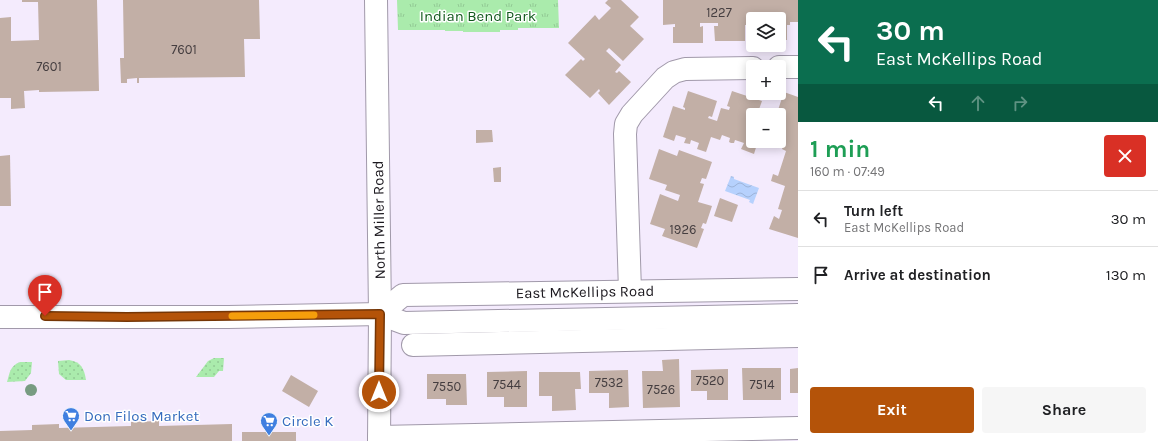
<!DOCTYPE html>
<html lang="en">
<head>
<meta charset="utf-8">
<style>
  body { margin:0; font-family:Karla,sans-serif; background:#f6f6f6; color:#202124; height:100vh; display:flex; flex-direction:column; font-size:15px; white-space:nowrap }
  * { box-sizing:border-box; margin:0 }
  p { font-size:13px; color:#757577 }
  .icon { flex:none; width:22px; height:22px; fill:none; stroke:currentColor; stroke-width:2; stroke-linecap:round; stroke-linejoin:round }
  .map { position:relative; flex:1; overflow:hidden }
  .drawer { display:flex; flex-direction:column; background:#fff; width:360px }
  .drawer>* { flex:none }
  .hud { background:#0b6e4f; color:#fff; overflow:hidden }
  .buttons { position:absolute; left:746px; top:12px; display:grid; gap:8px }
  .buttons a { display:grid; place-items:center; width:40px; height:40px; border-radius:4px; background:#fff; box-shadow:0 2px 10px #0003; font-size:20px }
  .pin { position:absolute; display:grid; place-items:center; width:34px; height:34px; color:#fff; margin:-41px -17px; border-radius:50% 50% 50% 0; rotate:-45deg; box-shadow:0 0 4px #0007 }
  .pin .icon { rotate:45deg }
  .me { position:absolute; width:44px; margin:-22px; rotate:0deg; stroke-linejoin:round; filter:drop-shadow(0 0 3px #0008) }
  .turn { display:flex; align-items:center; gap:14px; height:84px; padding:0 12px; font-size:18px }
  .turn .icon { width:52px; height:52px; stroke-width:2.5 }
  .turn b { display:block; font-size:28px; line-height:34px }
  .lanes { display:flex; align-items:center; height:38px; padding:0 12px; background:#0003; justify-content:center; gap:20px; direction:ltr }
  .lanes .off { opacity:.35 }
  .round { display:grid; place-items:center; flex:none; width:42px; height:42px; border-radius:4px; background:#f6f6f6 }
  .summary { display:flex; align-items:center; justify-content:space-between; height:68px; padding:0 12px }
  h1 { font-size:24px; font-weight:700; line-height:30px; color:#1e9e55 }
  .button { display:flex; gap:8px; margin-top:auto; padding:8px 12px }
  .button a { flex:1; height:46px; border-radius:4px; background:#b45309; color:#fff; font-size:16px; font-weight:700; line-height:46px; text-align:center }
  .button a+a { background:#f6f6f6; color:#202124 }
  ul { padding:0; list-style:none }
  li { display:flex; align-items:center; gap:12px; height:56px; padding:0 12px; border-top:1px solid #e0e0e0 }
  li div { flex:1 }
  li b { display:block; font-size:15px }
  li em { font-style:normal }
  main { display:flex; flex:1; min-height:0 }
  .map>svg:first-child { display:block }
  .grass { fill:url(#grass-dots) }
  .park { fill:url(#park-tufts) }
  .water { fill:url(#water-waves) }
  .building { fill:#c2afa6 }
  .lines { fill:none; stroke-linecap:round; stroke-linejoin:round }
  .minor-casing { stroke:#a199aa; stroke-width:24 }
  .major-casing { stroke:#a199aa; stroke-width:24 }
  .minor { stroke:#fff; stroke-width:22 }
  .major { stroke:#fff; stroke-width:22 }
  .tree { fill:#779b81 }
  .route-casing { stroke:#753606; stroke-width:10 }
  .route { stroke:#b45309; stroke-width:7 }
  .slow { stroke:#f59e0b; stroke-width:7 }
  .labels { text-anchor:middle; stroke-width:3; stroke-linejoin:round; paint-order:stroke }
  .number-label { font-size:13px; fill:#453e40 }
  .park-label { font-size:15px; fill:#11591c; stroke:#fff }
  .street-label { font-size:15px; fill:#1b181e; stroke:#fff }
  .shop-label { font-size:15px; fill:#366cbe; stroke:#fff; text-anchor:start }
</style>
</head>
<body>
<main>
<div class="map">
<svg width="798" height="441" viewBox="0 0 798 441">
  <defs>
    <pattern id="grass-dots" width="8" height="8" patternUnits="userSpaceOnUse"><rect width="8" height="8" fill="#aaebac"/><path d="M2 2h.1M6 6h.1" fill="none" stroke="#92c994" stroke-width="1.8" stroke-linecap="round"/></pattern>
    <pattern id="park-tufts" width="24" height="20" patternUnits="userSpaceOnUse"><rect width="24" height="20" fill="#aaebac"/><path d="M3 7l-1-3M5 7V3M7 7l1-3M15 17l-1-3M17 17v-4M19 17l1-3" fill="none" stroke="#92c994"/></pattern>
    <pattern id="water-waves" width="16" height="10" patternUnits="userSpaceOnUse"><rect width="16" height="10" fill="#b6d1fd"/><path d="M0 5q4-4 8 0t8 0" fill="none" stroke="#9cb3d8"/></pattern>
  </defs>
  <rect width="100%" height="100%" fill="#f4ebfd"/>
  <g class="grass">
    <polygon points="214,358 224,358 223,371 219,371 214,377 196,377 208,361"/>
    <path d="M 69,360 C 81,362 84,368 86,380 L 66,380 L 59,374 L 58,361 Z"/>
    <path d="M 20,362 L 32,362 L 31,373 L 25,381 L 7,382 C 10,372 10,366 20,362 Z"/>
  </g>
  <polygon class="park" points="397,0 558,0 559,28 518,28 518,30 500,30 500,32 463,32 463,31 445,31 445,30 398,30"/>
  <polygon class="water" points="731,176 734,177 734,179 759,188 753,204 749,202 750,200 725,191"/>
  <g class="building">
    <polygon points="22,0 97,0 99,91 39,92 39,90 24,91 25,108 11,109 11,98 0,98 0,18 11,17 11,41 39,40 38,2 22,2"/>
    <polygon points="123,0 259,0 260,39 244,39 245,77 139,78 139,83 137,83 137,78 127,79 127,83 121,83 120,58 124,58"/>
    <polygon points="608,0 621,0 639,17 630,26 644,39 623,61 609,48 606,51 621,65 615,72 617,73 619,71 631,82 609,105 598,93 600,91 599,89 590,98 565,75 581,59 583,61 585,59 568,43 595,15 599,20 611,8 605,3"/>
    <polygon points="663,0 798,0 798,22 790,22 790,25 787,25 787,40 779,40 779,19 753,19 753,23 748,23 748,25 745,25 745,41 715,41 714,26 718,26 718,23 700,23 700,27 703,26 703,43 673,43 673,27 675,27 675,24 663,25"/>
    <polygon points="688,91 717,101 712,117 709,116 708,118 717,121 721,108 729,110 730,107 727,106 732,91 762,101 757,115 753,115 753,141 758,141 754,154 741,149 744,143 735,140 734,143 731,143 729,142 730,138 722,135 720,140 711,137 706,152 697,149 699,143 691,140 690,144 684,143 686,138 676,135 674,141 663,137 673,106 685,110 685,108 683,107"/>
    <polygon points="784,92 798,97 798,238 769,229 774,216 779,219 782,210 778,209 785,186 771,181 773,174 778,176 786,151 782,149 785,141 779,139 779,114 777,113"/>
    <polygon points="476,130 492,130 493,142 476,143"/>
    <polygon points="659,149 677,156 679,150 712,162 706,179 702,178 700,183 704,184 698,202 712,206 706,224 703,223 701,228 704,229 697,248 662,236 665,229 650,224 660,194 678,201 680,195 665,190 667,185 649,179"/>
    <polygon points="10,155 11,206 0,206 0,156"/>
    <polygon points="501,167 501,182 494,182 493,168"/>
    <polygon points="720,198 738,205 732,222 714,216"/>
    <polygon points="679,359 680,407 643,408 642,371 663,371 662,360"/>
    <polygon points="742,368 781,368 781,400 743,400"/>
    <polygon points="798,368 798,393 790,393 790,369"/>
    <polygon points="728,369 728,400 707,400 707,391 691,391 691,370"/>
    <polygon points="628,370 629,407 609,408 609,393 589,393 589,371"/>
    <polygon points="527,371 527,407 504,407 504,397 487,397 487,372"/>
    <polygon points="539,372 580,372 581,389 575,389 576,410 552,411 552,396 539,396"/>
    <polygon points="427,374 466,374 467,405 446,405 446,399 427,399"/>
    <polygon points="291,375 318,391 309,407 282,391"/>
    <polygon points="159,421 159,426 232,424 232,441 0,441 0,431 32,430 32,425 59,424 59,428 131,426 131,422"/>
    <rect x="242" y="432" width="54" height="9"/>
  </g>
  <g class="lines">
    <g class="minor-casing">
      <g id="minor">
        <polyline points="376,0 380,314 379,441"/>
        <polyline points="779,67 798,67"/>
        <polyline points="630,291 625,134 626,124 632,114 665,78 674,72 685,69 753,68"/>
        <polyline points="413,345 798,336"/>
        <polyline points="379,437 798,428"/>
      </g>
    </g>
    <g class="major-casing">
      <g id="major">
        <polyline points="380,314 403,295 798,289"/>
        <polyline points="0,317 228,317 380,314 404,323 798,315"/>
      </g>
    </g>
    <use href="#minor" class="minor"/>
    <use href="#major" class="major"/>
  </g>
  <circle class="tree" cx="31" cy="390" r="6"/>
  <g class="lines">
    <g class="route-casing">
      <polyline id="route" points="45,316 127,317 380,314 379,392"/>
    </g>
    <use href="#route" class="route"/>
    <polyline class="slow" points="232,316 314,315"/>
  </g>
  <defs>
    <g id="supermarket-pin" transform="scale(0.9)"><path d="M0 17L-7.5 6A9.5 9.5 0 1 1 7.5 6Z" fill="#3f7fe0" stroke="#fff"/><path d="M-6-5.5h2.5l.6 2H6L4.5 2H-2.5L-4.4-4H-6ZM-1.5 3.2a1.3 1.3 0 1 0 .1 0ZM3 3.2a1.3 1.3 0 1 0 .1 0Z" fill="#fff"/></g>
  </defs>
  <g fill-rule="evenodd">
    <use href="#supermarket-pin" x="71" y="416"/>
    <use href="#supermarket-pin" x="269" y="421"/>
  </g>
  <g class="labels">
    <g class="number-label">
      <text x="719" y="17">1227</text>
      <text x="184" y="54">7601</text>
      <text x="49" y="71">7601</text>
      <text x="683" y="234">1926</text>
      <text x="710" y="385">7520</text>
      <text x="609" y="387">7532</text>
      <text x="507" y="389">7544</text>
      <text x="762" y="389">7514</text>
      <text x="447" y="391">7550</text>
      <text x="661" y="394">7526</text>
    </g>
    <g class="park-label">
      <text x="478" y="21">Indian Bend Park</text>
    </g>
    <g class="street-label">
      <text transform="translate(379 220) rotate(-91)" y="5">North Miller Road</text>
      <text transform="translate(585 292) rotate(-1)" y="5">East McKellips Road</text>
    </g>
    <g class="shop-label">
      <text x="84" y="421">Don Filos Market</text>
      <text x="282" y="426">Circle K</text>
    </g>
  </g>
</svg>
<div class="buttons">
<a><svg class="icon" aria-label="layers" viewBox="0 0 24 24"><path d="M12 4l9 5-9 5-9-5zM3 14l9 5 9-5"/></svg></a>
<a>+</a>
<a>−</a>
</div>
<div class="pin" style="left:45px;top:316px;background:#d93025"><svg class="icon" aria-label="arrive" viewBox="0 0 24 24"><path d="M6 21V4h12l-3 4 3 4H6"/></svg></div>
<svg class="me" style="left:379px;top:392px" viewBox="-20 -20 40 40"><circle r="17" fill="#b45309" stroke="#fff" stroke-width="3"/><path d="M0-11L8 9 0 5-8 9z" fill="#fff"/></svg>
</div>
<section class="drawer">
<div class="hud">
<div class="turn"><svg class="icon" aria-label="left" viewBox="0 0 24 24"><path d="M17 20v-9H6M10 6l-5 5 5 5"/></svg><div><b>30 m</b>East McKellips Road</div></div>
<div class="lanes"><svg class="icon" aria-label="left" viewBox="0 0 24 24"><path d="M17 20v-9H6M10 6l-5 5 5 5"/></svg><svg class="icon off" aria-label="ahead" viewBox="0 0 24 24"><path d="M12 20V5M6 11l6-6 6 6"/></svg><svg class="icon off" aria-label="right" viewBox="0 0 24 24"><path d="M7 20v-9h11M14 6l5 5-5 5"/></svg></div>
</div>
<div class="summary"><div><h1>1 min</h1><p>160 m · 07:49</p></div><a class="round" style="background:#d93025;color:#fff"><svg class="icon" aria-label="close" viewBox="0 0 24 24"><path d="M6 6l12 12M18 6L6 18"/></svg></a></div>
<ul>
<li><svg class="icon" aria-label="left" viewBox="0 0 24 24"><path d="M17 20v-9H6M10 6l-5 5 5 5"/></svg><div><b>Turn left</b><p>East McKellips Road</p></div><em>30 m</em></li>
<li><svg class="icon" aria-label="arrive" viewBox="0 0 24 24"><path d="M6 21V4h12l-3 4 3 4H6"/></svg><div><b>Arrive at destination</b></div><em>130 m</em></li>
</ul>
<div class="button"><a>Exit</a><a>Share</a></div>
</section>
</main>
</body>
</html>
